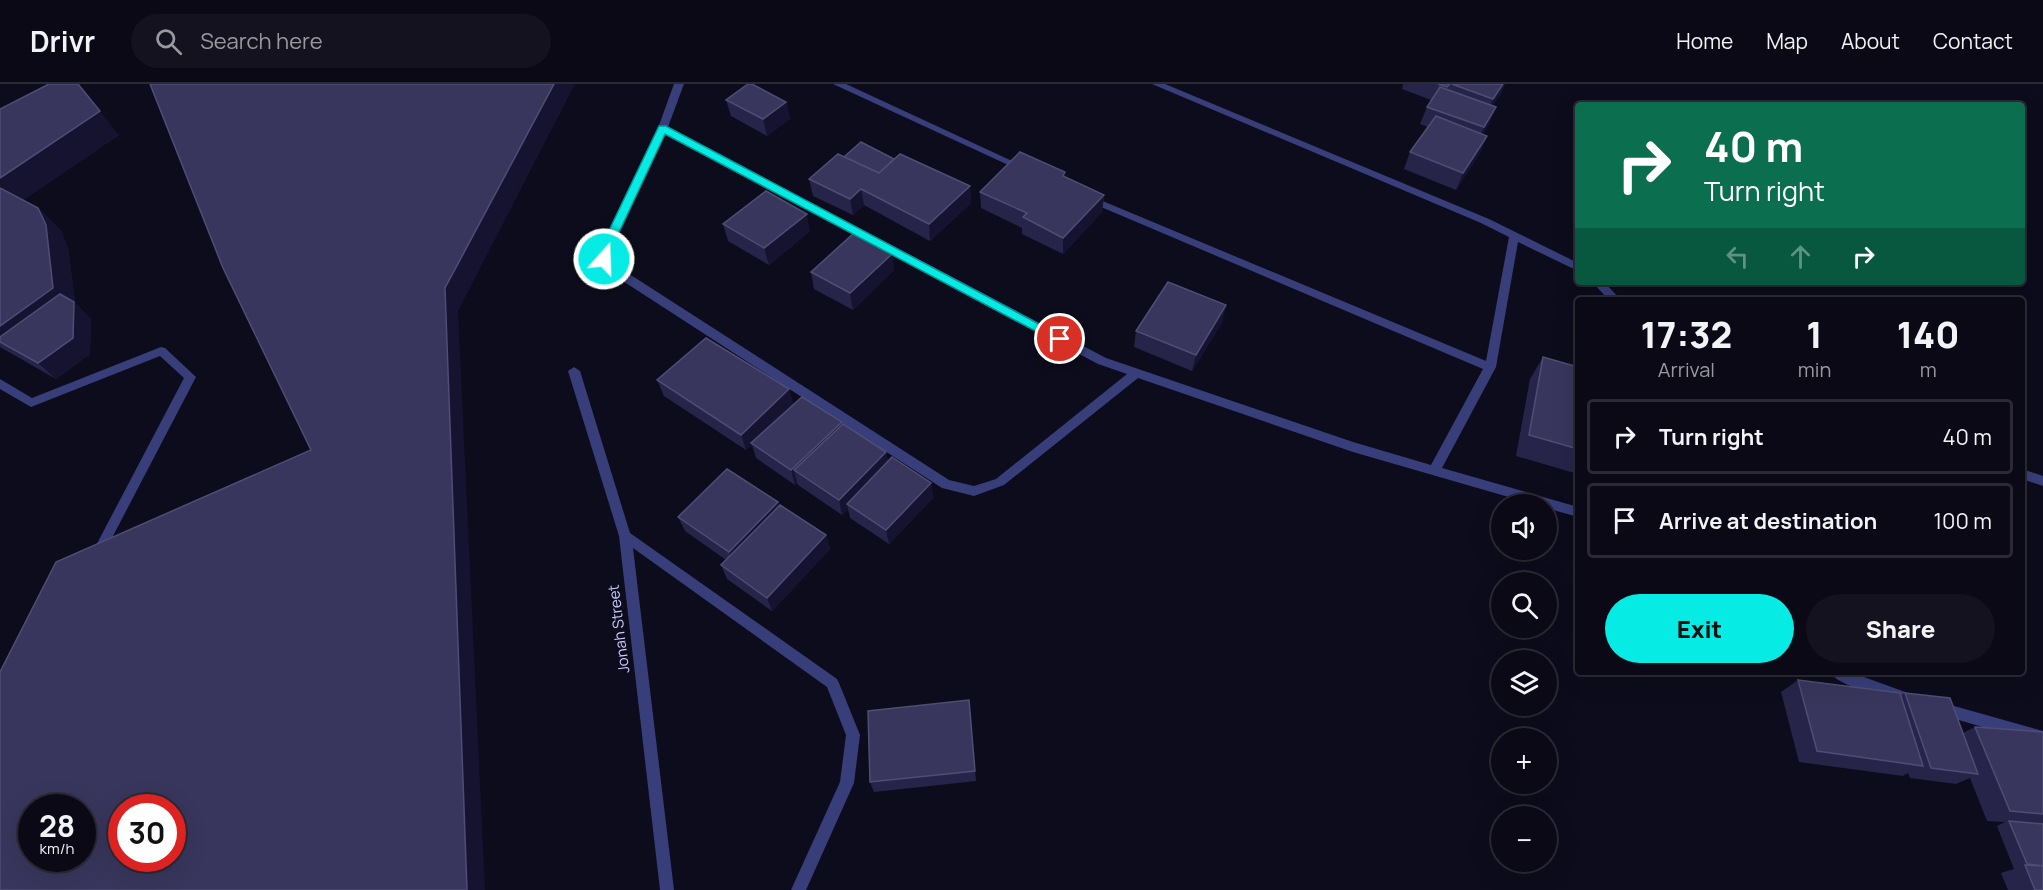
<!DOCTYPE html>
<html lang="en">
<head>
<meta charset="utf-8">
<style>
  body { margin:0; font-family:Manrope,sans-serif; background:#13121e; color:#f1f3f6; height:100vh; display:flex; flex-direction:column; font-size:22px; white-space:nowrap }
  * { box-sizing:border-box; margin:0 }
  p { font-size:20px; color:#999aa0 }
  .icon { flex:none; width:33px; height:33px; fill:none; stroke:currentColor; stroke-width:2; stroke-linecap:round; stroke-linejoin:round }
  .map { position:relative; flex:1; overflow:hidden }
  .side { position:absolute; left:1575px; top:213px; width:450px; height:378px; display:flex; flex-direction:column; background:#0a0915; border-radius:6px; box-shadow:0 6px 24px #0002,0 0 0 2px #2a2a34 }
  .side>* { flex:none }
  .banner { position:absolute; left:1575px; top:18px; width:450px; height:183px; border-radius:6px; box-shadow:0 6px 24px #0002,0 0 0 2px #2a2a34; background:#0b6e4f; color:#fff; overflow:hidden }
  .fabs { position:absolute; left:1491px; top:410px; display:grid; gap:12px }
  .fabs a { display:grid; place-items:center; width:66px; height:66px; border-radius:50%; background:#0a0915; box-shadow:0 6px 24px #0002,0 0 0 2px #2a2a34; font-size:30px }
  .speed { position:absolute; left:18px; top:710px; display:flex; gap:12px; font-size:30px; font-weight:700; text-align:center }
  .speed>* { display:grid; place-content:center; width:78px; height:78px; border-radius:50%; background:#0a0915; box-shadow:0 6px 24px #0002,0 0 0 2px #2a2a34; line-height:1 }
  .speed small { font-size:15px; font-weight:400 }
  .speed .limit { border:9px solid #d22; background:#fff; color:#111 }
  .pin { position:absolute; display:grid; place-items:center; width:51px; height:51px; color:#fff; margin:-26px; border:3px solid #fff; border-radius:50%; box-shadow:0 2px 6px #0007 }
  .me { position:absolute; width:66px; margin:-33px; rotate:20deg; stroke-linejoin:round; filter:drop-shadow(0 0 4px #0008) }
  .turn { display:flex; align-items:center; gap:21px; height:126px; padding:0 30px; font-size:27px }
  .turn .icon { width:78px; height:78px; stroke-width:2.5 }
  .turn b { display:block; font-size:42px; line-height:51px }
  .lanes { display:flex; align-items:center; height:57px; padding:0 30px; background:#0003; justify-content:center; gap:30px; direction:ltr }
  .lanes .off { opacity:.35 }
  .eta { display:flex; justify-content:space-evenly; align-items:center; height:102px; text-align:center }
  .eta b { font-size:36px; font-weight:800; line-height:42px }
  .primary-button { display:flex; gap:12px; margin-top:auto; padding:12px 30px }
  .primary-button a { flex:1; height:69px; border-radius:36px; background:#07ebe5; color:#111; font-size:24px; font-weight:800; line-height:69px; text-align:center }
  .primary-button a+a { background:#13121e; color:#f1f3f6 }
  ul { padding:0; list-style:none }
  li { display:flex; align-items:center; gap:18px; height:75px; margin:0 12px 9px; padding:0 18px; border:3px solid #2a2a34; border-radius:6px }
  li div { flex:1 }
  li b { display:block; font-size:22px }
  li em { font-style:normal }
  header { display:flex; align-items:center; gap:36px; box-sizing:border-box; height:84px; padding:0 30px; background:#0a0915; border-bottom:2px solid #2a2a34 }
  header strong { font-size:28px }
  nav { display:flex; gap:33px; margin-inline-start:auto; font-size:21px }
  .search { width:420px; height:54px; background:#13121e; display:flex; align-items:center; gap:15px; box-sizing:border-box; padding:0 21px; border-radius:33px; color:#999aa0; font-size:22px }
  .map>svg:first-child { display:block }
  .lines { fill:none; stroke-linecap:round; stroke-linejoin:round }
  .service { fill:#383e7a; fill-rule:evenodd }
  .minor { fill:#383e7a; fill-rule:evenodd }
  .wall { fill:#27244a }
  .shaded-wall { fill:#15132f }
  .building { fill:#39365d; stroke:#4f4d76; stroke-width:1.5; fill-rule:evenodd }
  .route { fill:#07ebe5; stroke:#059995; stroke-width:1.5 }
  .labels { text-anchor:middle; stroke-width:4.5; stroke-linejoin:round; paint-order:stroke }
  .street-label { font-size:15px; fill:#c9c9fd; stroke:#0d0c1c }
</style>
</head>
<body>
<header>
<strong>Drivr</strong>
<div class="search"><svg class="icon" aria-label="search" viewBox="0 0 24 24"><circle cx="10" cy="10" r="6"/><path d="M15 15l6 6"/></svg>Search here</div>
<nav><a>Home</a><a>Map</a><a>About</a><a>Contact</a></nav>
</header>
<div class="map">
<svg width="2043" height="806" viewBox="0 0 2043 806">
  <rect width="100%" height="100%" fill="#0d0c1c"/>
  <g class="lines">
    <g class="service">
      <polygon points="161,263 165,264 196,293 101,475 97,476 93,475 91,471 184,294 160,272 31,323 0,305 0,295 32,314"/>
      <polygon points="2022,385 2043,392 2043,402 2022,395"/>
    </g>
    <g class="minor">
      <path d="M 674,0 L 684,0 L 668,43 L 1106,274 L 1353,358 L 1431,381 L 1483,285 L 1087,117 L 1085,115 L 1090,112 L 1093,113 L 1486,277 L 1509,153 L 1481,139 L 1152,0 L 1165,0 L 1489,135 L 1578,179 L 1578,187 L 1518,158 L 1496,283 L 1442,384 L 1578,423 L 1578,433 L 1546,424 L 1546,420 L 1533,420 L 1353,368 L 1138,294 L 1004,401 L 974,412 L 942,404 L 612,190 L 599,175 L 604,159 L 658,44 ZM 665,49 L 1098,280 L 1127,290 L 996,395 L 974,402 L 949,396 L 620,184 L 609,174 L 614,159 Z"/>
      <polygon points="833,0 846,0 1027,84 1025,86 1019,86"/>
      <polygon points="1592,198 1604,198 1621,216 1609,216"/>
      <polygon points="574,283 580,287 630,449 837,595 839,599 860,651 854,699 806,806 791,806 840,698 846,651 827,603 633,464 674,806 660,806 619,452 568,287"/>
      <path d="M 1830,588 L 1850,588 L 1908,609 L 1910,613 L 1908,617 L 1903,619 C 1887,614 1837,602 1830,588 Z"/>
      <polygon points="1940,618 2043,647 2043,661 1935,629 1933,624 1935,619"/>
    </g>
  </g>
  <g class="wall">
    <polygon points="1403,0 1505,0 1501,10 1492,22 1496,23 1489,40 1483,50 1487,52 1480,69 1456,106 1404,85 1410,68 1428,43 1420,40 1427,23 1431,16 1402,5"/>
    <polygon points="726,16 786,18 790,35 767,52 731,32"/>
    <polygon points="0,25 119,51 23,116 38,124 61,147 68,164 75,219 91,235 90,270 56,295 0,263"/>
    <polygon points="844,73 894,75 970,102 971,119 930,157 864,121 853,131 813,112 809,95"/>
    <polygon points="1065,93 1104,111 1102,128 1063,170 1022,150 1022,144 981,124 980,108"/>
    <polygon points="723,140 810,147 769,181 728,157"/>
    <polygon points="892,170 894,186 853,226 814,205 811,188"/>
    <polygon points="1223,237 1192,287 1134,263 1136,247"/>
    <polygon points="1543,273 1578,283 1578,390 1516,372 1530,295"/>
    <polygon points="657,296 789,305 793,321 842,338 842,340 886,368 888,378 931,399 933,414 889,460 850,434 848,425 842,431 798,401 797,399 795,401 756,374 752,361 746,366 664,312"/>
    <polygon points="778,418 780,422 826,451 830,465 772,527 727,495 721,481 726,476 685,447 678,433"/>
    <polygon points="1798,596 1901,611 1905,609 1963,649 1975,643 2043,648 2043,806 2008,806 2001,789 2014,785 1997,742 2005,738 1987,737 1970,694 1956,700 1910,694 1908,689 1903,692 1799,678 1781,608"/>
    <polygon points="969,616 976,697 874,708 870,698"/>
  </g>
  <g class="shaded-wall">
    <polygon points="78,0 119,51 0,132 0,94"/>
    <polygon points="554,0 575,0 458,227 485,806 467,806 445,204"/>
    <polygon points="1503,0 1505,0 1501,10 1486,32 1493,15"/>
    <polygon points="786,18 790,35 767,52 763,35"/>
    <polygon points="1496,23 1489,40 1477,60 1484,43"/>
    <polygon points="1487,52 1480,69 1456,106 1463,89"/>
    <polygon points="970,102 971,119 930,157 929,140"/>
    <polygon points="861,105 864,121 853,131 850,115"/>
    <polygon points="1104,111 1102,128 1063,170 1063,154"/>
    <polygon points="38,124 61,147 68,164 75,219 91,235 90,270 56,295 38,279 0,258 0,242"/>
    <polygon points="807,130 810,147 769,181 764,164"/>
    <polygon points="892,170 894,186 853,226 850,209"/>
    <polygon points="1226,221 1223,237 1192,287 1196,271"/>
    <polygon points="789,305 794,321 751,359 752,361 746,366 741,351"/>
    <polygon points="842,338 845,353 794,386 797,399 795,401 791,386"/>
    <polygon points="886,368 889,383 847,420 848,425 842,431 839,416"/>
    <polygon points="931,399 933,414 889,460 886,446"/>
    <polygon points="778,418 783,432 735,482 729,468"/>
    <polygon points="826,451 830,465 772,527 767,514"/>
  </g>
  <g class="building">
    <polygon points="49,0 78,0 100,27 0,94 0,25"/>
    <path d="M 150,0 L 554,0 L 445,204 L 467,806 L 0,806 L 0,588 L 56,478 L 311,366 L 223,184 ZM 32,723 L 82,723 L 82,774 L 32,774 ZM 122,723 L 172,723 L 172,774 L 122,774 Z"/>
    <polygon points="748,0 752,0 786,18 763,35 726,16"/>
    <polygon points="1438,0 1450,0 1447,3"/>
    <polygon points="1452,0 1503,0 1493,15"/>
    <polygon points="1440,3 1496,23 1484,43 1427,23"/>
    <polygon points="1436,32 1487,52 1463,89 1410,68"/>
    <polygon points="861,58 894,75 879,89 844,73"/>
    <polygon points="1020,68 1065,88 1063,92 1104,111 1063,154 1023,133 1027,129 980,108"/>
    <polygon points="838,70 879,89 900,70 970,102 929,140 861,105 850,115 809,95"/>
    <polygon points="0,104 38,124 46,141 53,204 0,242"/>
    <polygon points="766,107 807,130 764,164 723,140"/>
    <polygon points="853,150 892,170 850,209 811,188"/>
    <polygon points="1168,198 1226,221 1196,271 1136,247"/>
    <polygon points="60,210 74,218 73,254 38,279 0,258 0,253"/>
    <polygon points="706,254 789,305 741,351 657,296"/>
    <polygon points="1543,273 1578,283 1578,365 1529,351"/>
    <polygon points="802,313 842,338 791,386 751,359"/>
    <polygon points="843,340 886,368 839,416 794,386"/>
    <polygon points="892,373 931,399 886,446 847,420"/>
    <polygon points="727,385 778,418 729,468 678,433"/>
    <polygon points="780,421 826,451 767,514 721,481"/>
    <polygon points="1798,596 1900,609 1923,682 1817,667"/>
    <polygon points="1905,609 1950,614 1978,690 1931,684"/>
    <polygon points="969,616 975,687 870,698 868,627"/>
    <polygon points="1975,643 2043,648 2043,730 2010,727"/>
    <polygon points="2009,737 2043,740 2043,782 2027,780"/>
    <polygon points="2025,781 2043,782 2043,806 2035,806"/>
  </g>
  <polygon class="route" points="659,42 666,42 1067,255 1065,258 1056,258 665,50 614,159 610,175 604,179 600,178 598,175 603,159"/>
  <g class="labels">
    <g class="street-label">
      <text transform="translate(619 545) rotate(-97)" y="5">Jonah Street</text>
    </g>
  </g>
</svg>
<div class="fabs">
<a><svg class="icon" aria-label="sound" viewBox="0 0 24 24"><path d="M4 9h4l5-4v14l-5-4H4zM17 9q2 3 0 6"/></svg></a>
<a><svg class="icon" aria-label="search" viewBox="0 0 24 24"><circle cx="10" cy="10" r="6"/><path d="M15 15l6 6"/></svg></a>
<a><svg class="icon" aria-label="layers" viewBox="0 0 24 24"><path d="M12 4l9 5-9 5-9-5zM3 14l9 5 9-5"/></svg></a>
<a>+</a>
<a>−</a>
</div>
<div class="speed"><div>28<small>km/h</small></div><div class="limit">30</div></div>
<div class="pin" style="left:1060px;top:255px;background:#d93025"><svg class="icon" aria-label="arrive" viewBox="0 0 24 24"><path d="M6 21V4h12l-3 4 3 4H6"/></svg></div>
<svg class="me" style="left:604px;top:175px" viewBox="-20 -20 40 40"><circle r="17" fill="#07ebe5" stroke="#fff" stroke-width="3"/><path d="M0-11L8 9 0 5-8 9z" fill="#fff"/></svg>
<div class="banner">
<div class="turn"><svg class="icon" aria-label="right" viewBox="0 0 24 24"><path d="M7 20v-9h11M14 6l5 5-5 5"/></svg><div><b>40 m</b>Turn right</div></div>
<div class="lanes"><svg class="icon off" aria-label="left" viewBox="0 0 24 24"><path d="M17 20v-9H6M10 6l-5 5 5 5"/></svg><svg class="icon off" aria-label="ahead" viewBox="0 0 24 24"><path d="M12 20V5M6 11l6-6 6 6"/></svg><svg class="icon" aria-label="right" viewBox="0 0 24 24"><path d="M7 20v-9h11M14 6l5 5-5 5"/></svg></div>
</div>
<section class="side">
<div class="eta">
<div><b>17:32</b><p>Arrival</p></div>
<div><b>1</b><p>min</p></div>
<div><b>140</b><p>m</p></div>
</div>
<ul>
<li><svg class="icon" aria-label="right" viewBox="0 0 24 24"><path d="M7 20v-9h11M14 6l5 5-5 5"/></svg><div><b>Turn right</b></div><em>40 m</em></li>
<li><svg class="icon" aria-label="arrive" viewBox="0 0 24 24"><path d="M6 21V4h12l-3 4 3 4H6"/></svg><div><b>Arrive at destination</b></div><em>100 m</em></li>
</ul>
<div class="primary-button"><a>Exit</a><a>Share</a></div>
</section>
</div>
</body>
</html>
